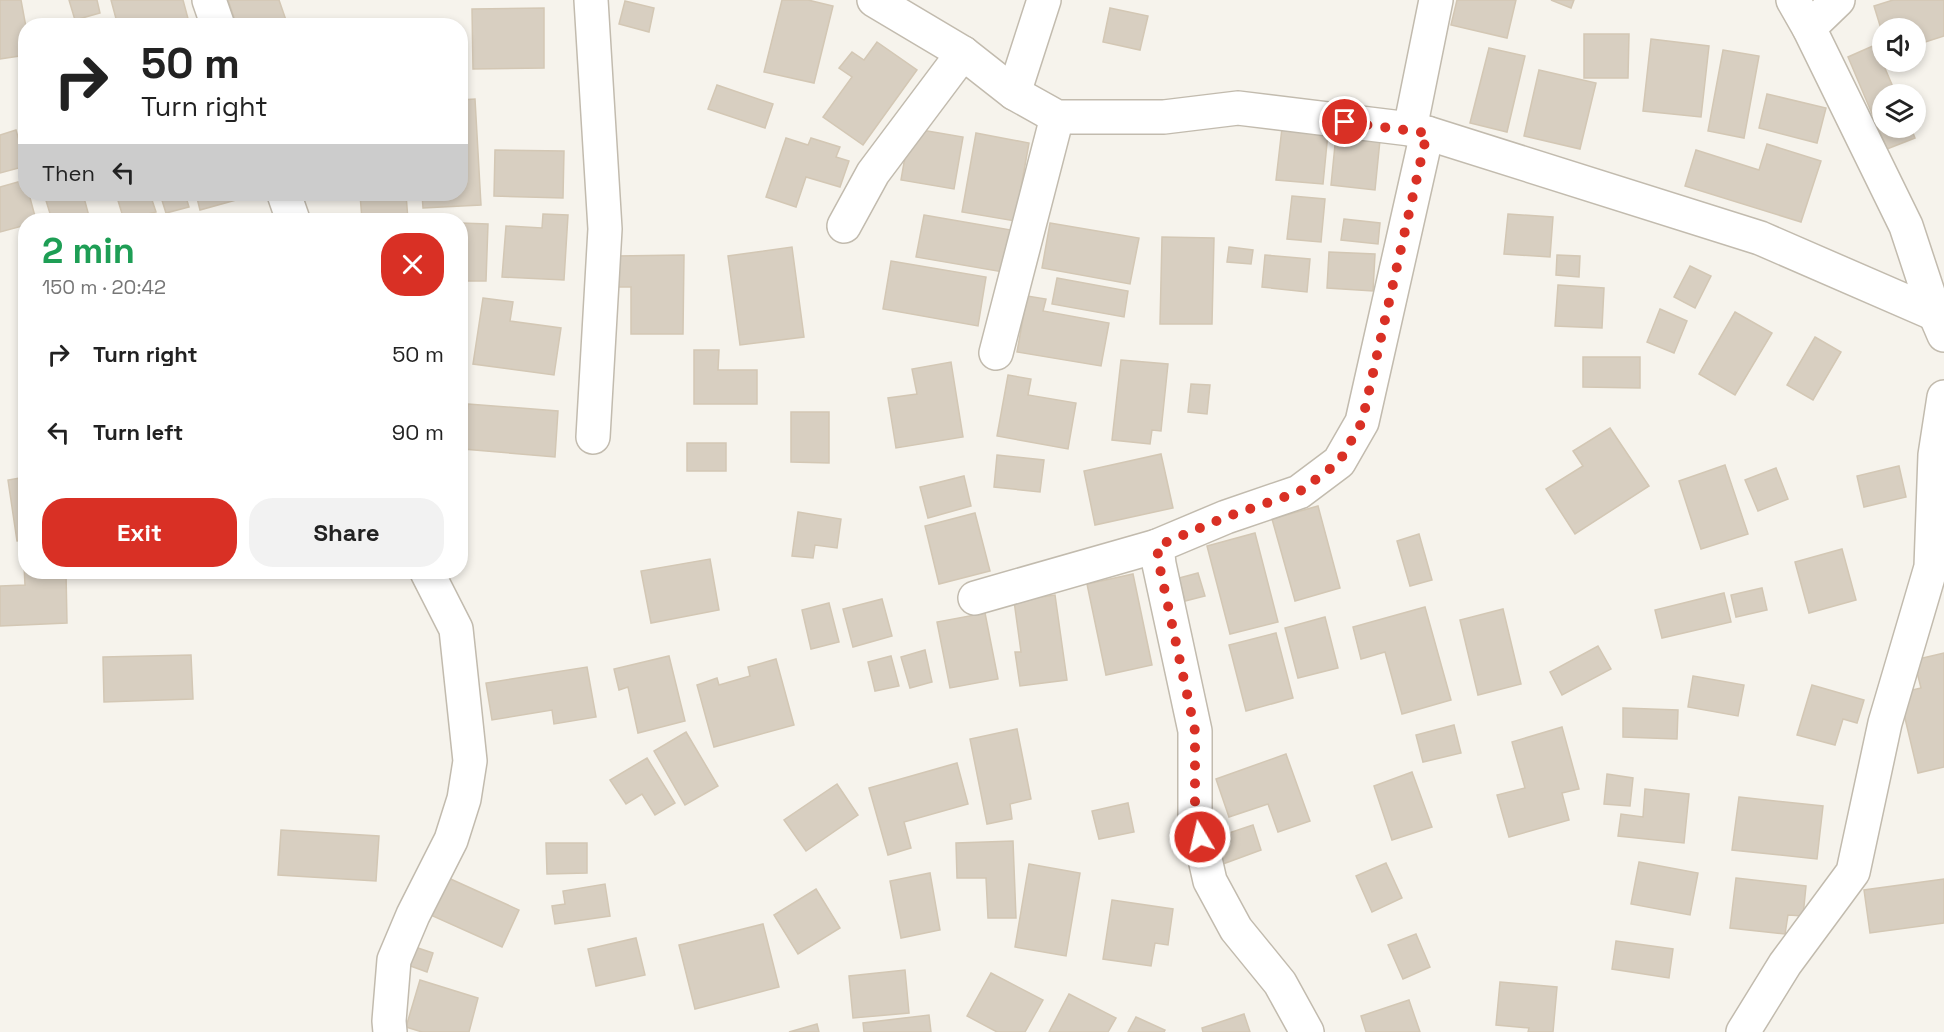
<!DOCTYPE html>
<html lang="en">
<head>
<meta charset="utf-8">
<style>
  body { margin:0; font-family:"Space Grotesk",sans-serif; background:#f2f2f2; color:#222; height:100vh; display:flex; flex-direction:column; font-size:22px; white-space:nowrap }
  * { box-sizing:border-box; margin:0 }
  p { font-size:20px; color:#767676 }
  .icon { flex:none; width:33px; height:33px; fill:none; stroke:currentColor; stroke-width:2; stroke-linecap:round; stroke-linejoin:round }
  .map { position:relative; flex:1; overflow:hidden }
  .details { position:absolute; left:18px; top:213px; width:450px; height:366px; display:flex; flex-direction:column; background:#fff; border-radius:24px; box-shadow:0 3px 9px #0003 }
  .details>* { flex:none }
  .hud { position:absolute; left:18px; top:18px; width:450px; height:183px; border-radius:24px; box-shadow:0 3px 9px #0003; background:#fff; color:#222; overflow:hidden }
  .fabs { position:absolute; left:1872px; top:18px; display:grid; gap:12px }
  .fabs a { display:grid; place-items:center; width:54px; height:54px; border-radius:50%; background:#fff; box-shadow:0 3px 9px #0003; font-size:30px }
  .pin { position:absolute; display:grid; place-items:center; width:51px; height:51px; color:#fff; margin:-26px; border:3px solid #fff; border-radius:50%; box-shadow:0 2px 6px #0007 }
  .me { position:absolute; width:66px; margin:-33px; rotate:351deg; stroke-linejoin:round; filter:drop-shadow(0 0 4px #0008) }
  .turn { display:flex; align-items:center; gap:21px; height:126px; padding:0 24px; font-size:27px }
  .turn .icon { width:78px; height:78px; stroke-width:2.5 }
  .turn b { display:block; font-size:42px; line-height:51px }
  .then { display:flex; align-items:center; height:57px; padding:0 24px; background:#0003; gap:12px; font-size:22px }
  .round { display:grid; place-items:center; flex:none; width:63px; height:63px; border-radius:24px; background:#f2f2f2 }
  .headline { display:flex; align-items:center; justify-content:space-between; height:102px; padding:0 24px }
  h1 { font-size:36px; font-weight:700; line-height:45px; color:#1e9e55 }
  .primary-button { display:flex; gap:12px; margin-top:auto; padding:12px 24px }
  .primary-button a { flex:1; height:69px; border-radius:24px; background:#d93025; color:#fff; font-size:24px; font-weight:700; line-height:69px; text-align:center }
  .primary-button a+a { background:#f2f2f2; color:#222 }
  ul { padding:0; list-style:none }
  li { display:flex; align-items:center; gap:18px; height:78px; padding:0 24px }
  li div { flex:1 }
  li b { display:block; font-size:22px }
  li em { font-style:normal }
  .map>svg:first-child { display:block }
  .building { fill:#d8cfc1; stroke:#d3c7b4; stroke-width:1.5 }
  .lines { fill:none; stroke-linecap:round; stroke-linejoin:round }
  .minor-casing { stroke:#c2bbae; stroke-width:36 }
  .minor { stroke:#fff; stroke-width:33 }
  .route { stroke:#d93025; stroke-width:10; stroke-dasharray:0 18 }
</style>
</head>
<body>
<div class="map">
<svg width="1944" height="1032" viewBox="0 0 1944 1032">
  <rect width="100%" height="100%" fill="#f6f3ec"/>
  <g class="building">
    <polygon points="0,0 21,0 26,27 26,55 0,59"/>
    <polygon points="69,0 97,0 100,13 75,20"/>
    <polygon points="111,0 183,0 190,26 130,26 130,23 118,26"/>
    <polygon points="228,0 279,0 288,26 237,26"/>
    <polygon points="782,0 808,0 833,6 814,83 764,72"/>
    <polygon points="1457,0 1516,0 1507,38 1451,25"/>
    <polygon points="1551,0 1574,0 1571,8"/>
    <polygon points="1893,0 1944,0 1944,36 1916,45 1916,28 1882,28 1882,32 1874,6"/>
    <polygon points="625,1 654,8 649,32 619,24"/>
    <polygon points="544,8 544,68 473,69 472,9"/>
    <polygon points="1110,8 1148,16 1140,50 1103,42"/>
    <polygon points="1584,34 1629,34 1628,78 1584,78"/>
    <polygon points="1651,39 1709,46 1701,117 1643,111"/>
    <polygon points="877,42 917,70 863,145 823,117 852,77 839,68 852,52 864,60"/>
    <polygon points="1875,45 1896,94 1882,94 1882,128 1911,128 1915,138 1887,149 1848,57"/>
    <polygon points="1489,48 1525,56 1507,132 1470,123"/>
    <polygon points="1723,50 1759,56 1744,138 1708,131"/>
    <polygon points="1539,70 1596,83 1580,149 1524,136"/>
    <polygon points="717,85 773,104 765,128 708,109"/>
    <polygon points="1767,94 1826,108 1817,143 1759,128"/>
    <polygon points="475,99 481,205 423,208 422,194 460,194 460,100"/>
    <polygon points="910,128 963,137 954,189 901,180"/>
    <polygon points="1282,128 1328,133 1323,184 1276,180"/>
    <polygon points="16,130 26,166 0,173 0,135"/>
    <polygon points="976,133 1029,143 1015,221 962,212"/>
    <polygon points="1336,135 1380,140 1375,190 1331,185"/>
    <polygon points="786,138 808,145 811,138 840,147 836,157 849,161 840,187 806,177 796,207 766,197"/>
    <polygon points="1767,144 1821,161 1801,222 1685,186 1696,150 1759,170"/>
    <polygon points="495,150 564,151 563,198 494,196"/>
    <polygon points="25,180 26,194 29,194 36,220 26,220 26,225 0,232 0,187"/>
    <polygon points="44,194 83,194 90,220 52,220"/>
    <polygon points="116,194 150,194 156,212 124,220"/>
    <polygon points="160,194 185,194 189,207 166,213"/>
    <polygon points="196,194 258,194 200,210"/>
    <polygon points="360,194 406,194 408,220 362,220"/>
    <polygon points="1292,196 1325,199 1321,242 1287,239"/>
    <polygon points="543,214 568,215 564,280 502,277 506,226 542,228"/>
    <polygon points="1508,214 1553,217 1550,257 1504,254"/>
    <polygon points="924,215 1011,230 1003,272 916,257"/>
    <polygon points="1344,219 1380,223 1378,244 1341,240"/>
    <polygon points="460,223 488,224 486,281 460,281"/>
    <polygon points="1050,223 1139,238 1130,284 1042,268"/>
    <polygon points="1162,237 1214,238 1212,324 1160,324"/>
    <polygon points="792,247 804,337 740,345 728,256"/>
    <polygon points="1229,247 1253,250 1251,264 1227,262"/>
    <polygon points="1329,252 1375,254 1373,291 1327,288"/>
    <polygon points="684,255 683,334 631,334 631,287 615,287 615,256"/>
    <polygon points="1265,255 1310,259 1307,292 1262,287"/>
    <polygon points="1557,255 1580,256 1579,277 1556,275"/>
    <polygon points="891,261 986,277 978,326 883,309"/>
    <polygon points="1690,266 1711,276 1695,308 1674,297"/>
    <polygon points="1057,278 1128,291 1124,317 1052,304"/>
    <polygon points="1558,285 1604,288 1602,328 1555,326"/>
    <polygon points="1027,296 1046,299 1043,311 1109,323 1101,366 1017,352"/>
    <polygon points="483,298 513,302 510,321 561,328 554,375 473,364"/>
    <polygon points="1660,309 1687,321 1674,353 1647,342"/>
    <polygon points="1735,312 1772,333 1735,395 1699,374"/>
    <polygon points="1815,337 1841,352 1813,400 1787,385"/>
    <polygon points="694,350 719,350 718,370 757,370 757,404 694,404"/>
    <polygon points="1583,357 1640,357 1640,388 1583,387"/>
    <polygon points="1121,360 1168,364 1161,431 1152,430 1150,444 1112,440"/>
    <polygon points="951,362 963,437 896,448 888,398 917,394 912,369"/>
    <polygon points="1008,375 1031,379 1028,395 1076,403 1068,449 997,436"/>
    <polygon points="1191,384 1210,385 1207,414 1188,412"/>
    <polygon points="468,404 558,411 555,457 463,449"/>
    <polygon points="791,412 829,412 829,463 791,462"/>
    <polygon points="1610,428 1649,486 1575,534 1546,489 1583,466 1573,451"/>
    <rect x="687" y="443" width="39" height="28"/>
    <polygon points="1161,454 1173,508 1095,525 1084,471"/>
    <polygon points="997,455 1044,460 1040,492 994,487"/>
    <polygon points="1725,465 1748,534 1701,549 1679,481"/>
    <polygon points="1899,466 1906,497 1864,507 1857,476"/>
    <polygon points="1776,468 1788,499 1758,511 1745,480"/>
    <polygon points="964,476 971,506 928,518 920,487"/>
    <polygon points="26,477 26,540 17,541 8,480"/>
    <polygon points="1318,506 1340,588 1295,601 1272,519"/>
    <polygon points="798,512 841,519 837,548 815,545 813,558 792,556"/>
    <polygon points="975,513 990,571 939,584 925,526"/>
    <polygon points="1255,533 1278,622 1230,634 1207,546"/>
    <polygon points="1419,534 1432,580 1410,586 1397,541"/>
    <polygon points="1842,549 1856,600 1809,613 1795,562"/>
    <polygon points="710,559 719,610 651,623 641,571"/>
    <polygon points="24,565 26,572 66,572 67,623 0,626 0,586 25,585"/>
    <polygon points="1198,573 1205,596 1185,601 1179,578"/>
    <polygon points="1133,574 1152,665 1106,675 1087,584"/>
    <polygon points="1762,588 1767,610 1736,617 1731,595"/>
    <polygon points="1724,593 1731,622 1662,638 1655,610"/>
    <polygon points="1055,595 1067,680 1020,686 1015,652 1021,652 1014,601"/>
    <polygon points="882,599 892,636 853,647 843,609"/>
    <polygon points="829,603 839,642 811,649 802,610"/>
    <polygon points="1425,607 1451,700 1402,714 1385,652 1361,659 1353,627"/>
    <polygon points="1503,609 1521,684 1478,695 1460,620"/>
    <polygon points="985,613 998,679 950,688 937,622"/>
    <polygon points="1325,617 1338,668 1298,678 1285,628"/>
    <polygon points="1276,633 1293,698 1246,711 1229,645"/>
    <polygon points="1598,646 1611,669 1562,695 1550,672"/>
    <polygon points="925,650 932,682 910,688 901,657"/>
    <polygon points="1944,653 1944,767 1918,773 1899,693 1921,688 1914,660"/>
    <polygon points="191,655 193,699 104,702 103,657"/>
    <polygon points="669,656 685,721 638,733 628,687 619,690 614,669"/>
    <polygon points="891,656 899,686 875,691 868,662"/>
    <polygon points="776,659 794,725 714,747 697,685 717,678 719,685 750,676 748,667"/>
    <polygon points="587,667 596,717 554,724 552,710 492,720 486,683"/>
    <polygon points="1693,676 1744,685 1738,716 1688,707"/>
    <polygon points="1812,685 1864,700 1857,723 1843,719 1835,745 1797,735"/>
    <polygon points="1623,708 1678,710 1677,739 1623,737"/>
    <polygon points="1454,725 1461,753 1423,762 1416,735"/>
    <polygon points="1562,727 1579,789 1562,793 1569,820 1509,837 1497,795 1525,788 1512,742"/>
    <polygon points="1017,729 1031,799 1010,804 1012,819 987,824 970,739"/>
    <polygon points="686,732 718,786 685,805 654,751"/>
    <polygon points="1286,754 1310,821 1278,832 1268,804 1229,817 1216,779"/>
    <polygon points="647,758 675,803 655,815 642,794 626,804 610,780"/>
    <polygon points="957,763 968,804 904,822 911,848 888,855 869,788"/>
    <polygon points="1412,772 1432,827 1392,840 1374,786"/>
    <polygon points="1607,774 1633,778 1630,806 1604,804"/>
    <polygon points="837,784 858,815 806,851 784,820"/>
    <polygon points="1645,789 1689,794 1684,843 1618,836 1621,814 1643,817"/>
    <polygon points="1739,797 1823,806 1817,859 1732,850"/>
    <polygon points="1128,803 1134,832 1099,839 1092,811"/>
    <polygon points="1253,825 1261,850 1223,864 1214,838"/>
    <polygon points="281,830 379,836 376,881 278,875"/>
    <polygon points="1013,841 1016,918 988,918 986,878 957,878 956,843"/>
    <polygon points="546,843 587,843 587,873 547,874"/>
    <polygon points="1639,862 1698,873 1690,915 1631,904"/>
    <polygon points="1386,863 1402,898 1372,912 1356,876"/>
    <polygon points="1029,864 1080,873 1066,956 1015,947"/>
    <polygon points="930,873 940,930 901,938 890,881"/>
    <polygon points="444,876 519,910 502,947 426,913"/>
    <polygon points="1736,878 1806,886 1803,916 1788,915 1785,934 1730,928"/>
    <polygon points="1944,879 1944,923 1870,933 1864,890"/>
    <polygon points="605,884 610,916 555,924 552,906 565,904 563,891"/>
    <polygon points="816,889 840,928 798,954 774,915"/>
    <polygon points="1112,900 1173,909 1168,945 1155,943 1151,966 1103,959"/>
    <polygon points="763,924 779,987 695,1009 679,945"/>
    <polygon points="1416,934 1430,967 1403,979 1388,945"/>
    <polygon points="636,938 645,975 596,986 588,949"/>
    <polygon points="1616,941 1673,949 1669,978 1612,969"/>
    <polygon points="412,946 433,953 427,972 405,964"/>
    <polygon points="905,970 909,1013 853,1018 849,976"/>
    <polygon points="991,973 1043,1000 1025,1032 997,1032 967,1016"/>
    <polygon points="420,980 478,998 469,1032 422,1032 406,1027"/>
    <polygon points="1500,982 1557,987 1553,1032 1528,1032 1529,1028 1496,1025"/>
    <polygon points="1069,994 1116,1018 1108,1032 1049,1032"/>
    <polygon points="1409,1000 1420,1032 1366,1032 1361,1016"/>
    <polygon points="1244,1014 1250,1032 1203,1032 1202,1028"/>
    <polygon points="929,1015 931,1032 864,1032 863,1023"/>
    <polygon points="1136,1017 1165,1030 1164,1032 1128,1032"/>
    <polygon points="817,1024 819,1032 789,1032"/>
  </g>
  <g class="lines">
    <g class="minor-casing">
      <g id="minor">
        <polyline points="209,0 218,26"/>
        <polyline points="591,0 605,229 593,437"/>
        <polyline points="874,0 963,53 1014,93 1057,117 1164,117 1238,108 1410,129 1427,133 1760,238 1935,314"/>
        <polyline points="1793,0 1809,28 1906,226 1935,314 1944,335"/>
        <polyline points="1809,28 1838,0"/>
        <polyline points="1014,93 1044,0"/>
        <polyline points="1410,129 1436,0"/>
        <polyline points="284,194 293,220"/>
        <polyline points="844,226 873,173 963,53"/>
        <polyline points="996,353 1057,117"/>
        <polyline points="975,598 1157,546"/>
        <polyline points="390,1032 389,1021 394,960 413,915 451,840 464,799 470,761 456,629 427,572"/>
        <polyline points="1307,1032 1280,983 1236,929 1210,881 1195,815 1195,731 1159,564 1157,546 1226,517 1299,492 1339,462 1362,422 1427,133"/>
        <polyline points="1743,1032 1785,964 1853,872 1885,723 1931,567 1935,455 1944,397"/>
      </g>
    </g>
    <use href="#minor" class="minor"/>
  </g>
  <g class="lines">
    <polyline class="route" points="1200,837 1195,815 1195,731 1159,564 1157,546 1226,517 1299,492 1339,462 1362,422 1427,133 1345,122"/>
  </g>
</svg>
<div class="fabs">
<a><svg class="icon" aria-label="sound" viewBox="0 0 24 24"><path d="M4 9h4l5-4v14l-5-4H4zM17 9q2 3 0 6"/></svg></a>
<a><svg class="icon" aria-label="layers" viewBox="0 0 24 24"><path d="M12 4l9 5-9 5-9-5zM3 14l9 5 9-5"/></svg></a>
</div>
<div class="pin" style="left:1345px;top:122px;background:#d93025"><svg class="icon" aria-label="arrive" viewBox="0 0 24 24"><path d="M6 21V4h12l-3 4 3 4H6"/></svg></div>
<svg class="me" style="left:1200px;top:837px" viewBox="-20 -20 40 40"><circle r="17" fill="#d93025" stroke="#fff" stroke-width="3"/><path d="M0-11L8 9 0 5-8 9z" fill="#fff"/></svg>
<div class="hud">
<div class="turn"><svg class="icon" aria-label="right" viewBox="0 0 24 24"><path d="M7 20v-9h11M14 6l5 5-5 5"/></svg><div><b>50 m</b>Turn right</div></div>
<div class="then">Then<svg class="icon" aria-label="left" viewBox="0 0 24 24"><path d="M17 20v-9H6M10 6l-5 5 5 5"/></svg></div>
</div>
<section class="details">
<div class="headline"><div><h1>2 min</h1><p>150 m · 20:42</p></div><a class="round" style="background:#d93025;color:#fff"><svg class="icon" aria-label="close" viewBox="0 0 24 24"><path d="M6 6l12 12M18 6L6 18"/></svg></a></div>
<ul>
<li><svg class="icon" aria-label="right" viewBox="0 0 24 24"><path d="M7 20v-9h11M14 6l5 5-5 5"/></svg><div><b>Turn right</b></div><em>50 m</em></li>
<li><svg class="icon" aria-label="left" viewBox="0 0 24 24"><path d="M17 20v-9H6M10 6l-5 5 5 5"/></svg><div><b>Turn left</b></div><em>90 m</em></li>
</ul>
<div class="primary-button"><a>Exit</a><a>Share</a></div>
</section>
</div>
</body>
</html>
